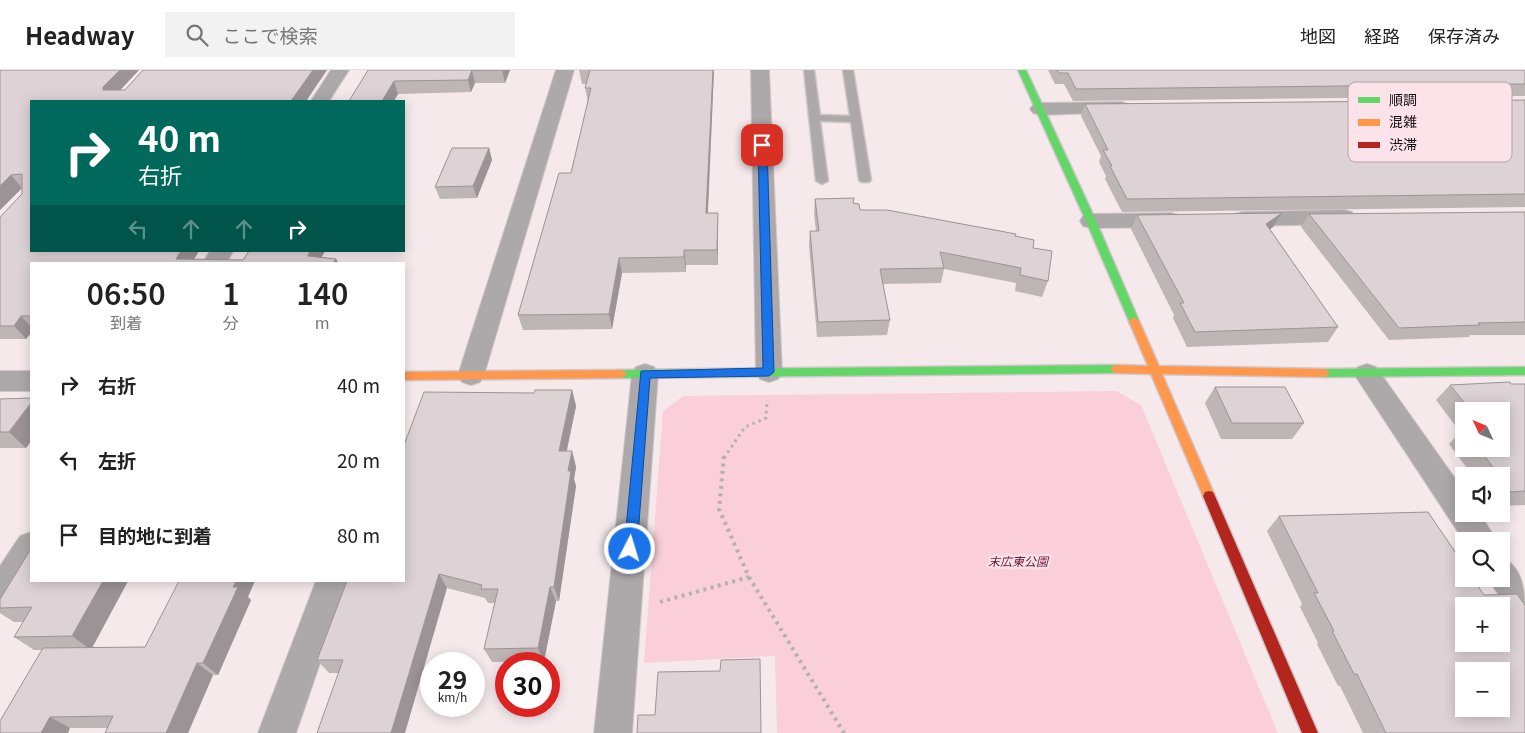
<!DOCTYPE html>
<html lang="ja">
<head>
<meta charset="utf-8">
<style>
  body { margin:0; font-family:Georgia,"Noto Sans JP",serif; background:#f2f2f2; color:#222; height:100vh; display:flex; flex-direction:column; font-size:19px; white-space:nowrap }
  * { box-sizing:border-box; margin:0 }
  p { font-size:16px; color:#767676 }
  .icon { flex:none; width:28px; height:28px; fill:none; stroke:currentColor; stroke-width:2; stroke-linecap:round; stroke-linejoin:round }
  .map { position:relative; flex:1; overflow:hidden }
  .details { position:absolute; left:30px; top:192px; width:375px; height:320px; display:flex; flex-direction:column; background:#fff; border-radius:0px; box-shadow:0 2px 12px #0003 }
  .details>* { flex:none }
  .guide { position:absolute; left:30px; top:30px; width:375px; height:152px; border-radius:0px; box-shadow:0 2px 12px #0003; background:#00695c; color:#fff; overflow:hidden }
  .needle { width:32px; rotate:314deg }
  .tools { position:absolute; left:1455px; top:332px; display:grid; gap:10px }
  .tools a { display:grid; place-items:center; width:55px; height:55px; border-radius:0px; background:#fff; box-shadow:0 2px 12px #0003; font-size:25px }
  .speed { position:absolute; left:420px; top:582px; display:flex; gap:10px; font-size:25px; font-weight:700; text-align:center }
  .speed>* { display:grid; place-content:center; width:65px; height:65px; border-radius:50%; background:#fff; box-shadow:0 2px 12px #0003; line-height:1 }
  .speed small { font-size:12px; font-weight:400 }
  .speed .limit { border:8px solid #d22; background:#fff; color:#111 }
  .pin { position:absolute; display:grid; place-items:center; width:42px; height:42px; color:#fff; margin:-21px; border-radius:10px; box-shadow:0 2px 8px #0006 }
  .me { position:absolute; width:55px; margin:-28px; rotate:5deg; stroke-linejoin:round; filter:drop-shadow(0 0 4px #0008) }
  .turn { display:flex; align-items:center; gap:18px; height:105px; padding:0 25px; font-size:22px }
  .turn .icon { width:65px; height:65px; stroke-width:2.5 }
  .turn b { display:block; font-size:35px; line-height:42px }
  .lanes { display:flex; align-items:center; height:48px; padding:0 25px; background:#0003; justify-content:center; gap:25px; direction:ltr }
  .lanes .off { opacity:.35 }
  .eta { display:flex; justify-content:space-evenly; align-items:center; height:85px; text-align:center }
  .eta b { font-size:30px; font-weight:600; line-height:35px }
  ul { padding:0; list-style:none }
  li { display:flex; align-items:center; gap:15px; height:75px; padding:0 25px }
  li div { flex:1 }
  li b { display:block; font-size:19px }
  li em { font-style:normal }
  header { display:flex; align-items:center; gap:30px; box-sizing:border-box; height:70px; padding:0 25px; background:#fff; border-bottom:1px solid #e0e0e0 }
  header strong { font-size:24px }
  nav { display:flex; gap:28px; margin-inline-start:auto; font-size:18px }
  .search { width:350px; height:45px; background:#f2f2f2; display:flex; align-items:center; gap:12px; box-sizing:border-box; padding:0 18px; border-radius:0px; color:#767676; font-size:19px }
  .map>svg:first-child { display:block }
  .green { fill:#facfda }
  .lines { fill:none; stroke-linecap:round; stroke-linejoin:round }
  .lane-casing { stroke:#d0c6c9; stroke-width:3 }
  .street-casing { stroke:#d0c6c9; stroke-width:2 }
  .fast-casing { stroke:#d0c6c9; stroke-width:3 }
  .slow-casing { stroke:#d0c6c9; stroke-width:3 }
  .jam-casing { stroke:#d0c6c9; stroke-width:3 }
  .path-far1 { stroke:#b6afb0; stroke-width:3; stroke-dasharray:2.5 4; stroke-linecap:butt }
  .path { stroke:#b6afb0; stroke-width:4; stroke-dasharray:3 4.5; stroke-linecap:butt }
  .lane { fill:#ada8a9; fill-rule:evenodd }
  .street { fill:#ada8a9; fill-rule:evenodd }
  .fast { fill:#63d668; fill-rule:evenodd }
  .slow { fill:#ff974d; fill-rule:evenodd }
  .jam { fill:#b3261e; fill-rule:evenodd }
  .wall { fill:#beb5b7; fill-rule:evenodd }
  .shaded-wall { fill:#9b9395 }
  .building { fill:#ddd2d5; stroke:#9b9395; fill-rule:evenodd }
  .route { fill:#1a73e8; stroke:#114b97 }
  .labels { text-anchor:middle; stroke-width:4.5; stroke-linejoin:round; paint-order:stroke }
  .park-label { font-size:12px; font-style:italic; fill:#6f1639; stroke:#fbe3e9 }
  .key { fill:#fbe3e9; stroke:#b5a2a7; stroke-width:1 }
  .key-label { font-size:14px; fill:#130c0e }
</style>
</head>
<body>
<header>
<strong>Headway</strong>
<div class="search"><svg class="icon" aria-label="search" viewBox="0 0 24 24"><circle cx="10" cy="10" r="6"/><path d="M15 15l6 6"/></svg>ここで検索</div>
<nav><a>地図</a><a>経路</a><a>保存済み</a></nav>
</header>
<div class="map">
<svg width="1525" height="663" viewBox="0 0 1525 663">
  <rect width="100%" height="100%" fill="#f5e9ec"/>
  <polygon class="green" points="1116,321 1141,335 1278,663 777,663 775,586 644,593 663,341 683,326"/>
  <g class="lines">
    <g class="lane-casing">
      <polygon id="lane" points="804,0 814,0 820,45 850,46 843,0 853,0 871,110 869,112 861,112 859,110 851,52 820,51 828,111 822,114 816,111"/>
    </g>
    <g class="street-casing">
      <g id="street">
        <polygon points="331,0 349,0 329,31 311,31"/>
        <polygon points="556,0 574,0 484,305 480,312 471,315 462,312 458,305"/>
        <polygon points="751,0 769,0 782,302 778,309 769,312 760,309 756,302"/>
        <polygon points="1121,32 1128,34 1131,38 1128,42 1040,45 1033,43 1030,39 1033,35 1040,33"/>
        <polygon points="1344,140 1352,142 1355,147 1352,152 1344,154 1242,156 1234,154 1231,149 1234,144 1242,142"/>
        <polygon points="1171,143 1179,145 1182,150 1179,155 1171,157 1091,158 1083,156 1080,151 1083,146 1091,144"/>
        <polygon points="210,181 233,181 226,194 202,194"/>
        <polygon points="645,294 654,297 658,304 632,663 594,663 632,304 636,297"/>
        <polygon points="1367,294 1376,297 1464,421 1464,444 1480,444 1497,471 1464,471 1354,304 1358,297"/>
        <rect x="0" y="301" width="31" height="20"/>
        <polygon points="31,462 31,503 12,535 0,539 0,496 20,466"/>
        <path d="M 1501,487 C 1525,498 1525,524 1525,550 L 1513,546 L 1488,509 L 1501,509 Z"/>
        <polygon points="316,511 348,511 296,663 258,663"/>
      </g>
    </g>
    <g class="fast-casing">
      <g id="fast">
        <polygon points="1018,0 1026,0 1096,151 1139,251 1138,254 1130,254 1129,251 1086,151"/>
        <polygon points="1115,295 1120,299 1115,303 622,308 617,304 622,300"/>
        <polygon points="1525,297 1525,305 1325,307 1320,303 1325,299"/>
      </g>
    </g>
    <g class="slow-casing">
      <g id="slow">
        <polygon points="1134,247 1139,251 1159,296 1325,299 1330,303 1325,307 1162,304 1215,426 1213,430 1209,431 1205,430 1203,426 1151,304 1115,303 1110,299 1115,295 1148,296 1129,251"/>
        <polygon points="622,300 627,304 622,308 404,310 404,302"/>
      </g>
    </g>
    <g class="jam-casing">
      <polygon id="jam" points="1209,421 1213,422 1215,426 1318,663 1302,663 1203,426 1205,422"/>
    </g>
    <polyline class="path-far1" points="724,388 745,357 766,348 767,330"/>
    <g class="path">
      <polyline points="724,386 719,439 749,507 844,663"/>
      <polyline points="660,532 749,507"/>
    </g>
    <use href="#lane" class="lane"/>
    <use href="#street" class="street"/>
    <use href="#fast" class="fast"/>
    <use href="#slow" class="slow"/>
    <use href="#jam" class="jam"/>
  </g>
  <g class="wall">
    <polygon points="0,0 139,0 120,20 125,20 143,0 327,0 306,31 31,181 199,181 194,189 243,190 249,181 325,181 321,187 336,189 339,194 31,194 31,263 26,269 0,269 0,147 22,124 22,118 0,140"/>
    <polygon points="368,0 510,0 505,13 475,13 471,22 398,24"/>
    <polygon points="579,0 714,0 708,143 718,143 718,195 686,195 686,202 622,203 612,259 523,260 518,245 571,103 588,32 585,18 586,14 582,14"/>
    <polygon points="1048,0 1525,0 1525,26 1073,31 1064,14 1055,14"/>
    <polygon points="1525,30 1525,137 1122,142 1105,109 1106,106 1099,92 1101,86 1081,46 1085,34"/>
    <polygon points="489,78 492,90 477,128 440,129 435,117"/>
    <polygon points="815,129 853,133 860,140 1015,166 1033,178 1048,211 1042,227 1015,221 1016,213 944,199 941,213 883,214 890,250 887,265 817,267 809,176 810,161 816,161 814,144"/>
    <polygon points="1525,142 1525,265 1470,265 1469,267 1389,270 1301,157 1309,144"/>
    <polygon points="1282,143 1273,157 1270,159 1338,257 1328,272 1187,277 1173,248 1174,245 1131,159 1137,145"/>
    <path d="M 1511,314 L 1525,314 L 1525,435 L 1501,436 L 1501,406 L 1473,406 L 1449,374 L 1460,362 L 1436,330 L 1450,315 ZM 1464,341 L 1501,341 L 1501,379 L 1464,379 Z"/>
    <polygon points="1215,317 1304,353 1292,369 1221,369 1205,333"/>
    <polygon points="572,320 576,336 567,381 572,381 576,397 574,409 576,416 559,531 556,531 544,591 492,592 484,579 495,533 488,533 485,528 447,518 338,603 329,603 317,590 534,323"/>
    <polygon points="31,328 31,371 26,378 0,378 0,329"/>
    <polygon points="1279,446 1525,663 1363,663 1340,616 1338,616 1317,574 1318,573 1300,537 1302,534 1267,461"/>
    <polygon points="31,511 128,511 92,577 145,577 248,527 251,530 218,605 213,605 188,663 105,663 107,658 70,658 0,663 42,580 34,580 14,567 23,552 14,552 0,543 0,529"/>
  </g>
  <g class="shaded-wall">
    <polygon points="120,0 139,0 111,30 103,20 103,17"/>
    <polygon points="313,0 327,0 306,31 291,31"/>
    <polygon points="472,0 475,13 471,22 468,10"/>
    <polygon points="502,0 510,0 505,13"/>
    <polygon points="713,0 714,0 707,158 706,143"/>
    <polygon points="394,11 398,24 394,31 382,31"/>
    <polygon points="489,78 492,90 477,128 473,116"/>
    <polygon points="11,105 22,118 0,140 0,116"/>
    <polygon points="718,143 718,195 717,180"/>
    <polygon points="1282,143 1273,157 1258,168 1266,154"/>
    <polygon points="684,180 686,195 686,202 684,187"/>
    <polygon points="181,181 199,181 191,194 176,189"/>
    <polygon points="310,181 325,181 318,194 308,186"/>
    <polygon points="619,188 622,203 612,259 609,244"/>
    <polygon points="336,189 339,194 332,194"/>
    <polygon points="21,246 31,257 31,263 26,269 14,256"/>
    <polygon points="572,320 576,336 563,397 559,381"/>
    <polygon points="31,333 31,371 26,378 9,362"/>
    <polygon points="572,381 576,397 574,409 576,416 559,531 554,517 568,401"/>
    <polygon points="439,504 447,518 405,663 391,663"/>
    <polygon points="103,511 128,511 91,580 72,566"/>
    <polygon points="236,511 255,511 248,527 251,530 218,605 203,593"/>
    <polygon points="550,517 556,531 544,591 538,578"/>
    <polygon points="197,593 213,605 188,663 166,663"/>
    <polygon points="50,647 70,658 68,663 41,663"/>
  </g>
  <g class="building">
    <polygon points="0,0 120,0 103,17 103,20 125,20 143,0 313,0 291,31 31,31 31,181 181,181 176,189 243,190 249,181 310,181 308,186 336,189 332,194 31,194 31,246 21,246 14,256 0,256 0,147 22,124 22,104 11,105 0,116"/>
    <polygon points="368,0 502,0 472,0 468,10 394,11 382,31 349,31"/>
    <polygon points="590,0 713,0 706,143 718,143 717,180 684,180 684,187 619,188 609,244 518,245 559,103 571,103 591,18 585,18"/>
    <polygon points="1057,0 1525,0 1525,14 1076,19 1068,3 1059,3"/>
    <polygon points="1525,30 1525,124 1127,129 1110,96 1112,96 1103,80 1108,80 1085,34"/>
    <polygon points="452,78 489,78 473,116 435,117"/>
    <polygon points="854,128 853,133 859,134 860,140 887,140 1016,164 1015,166 1034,170 1033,178 1052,181 1048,211 1020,205 1021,198 940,182 944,198 880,199 890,250 818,252 810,161 819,161 815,129"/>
    <polygon points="1525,142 1525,252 1478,253 1480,255 1399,258 1309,144"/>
    <polygon points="1282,143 1266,154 1338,257 1195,262 1180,233 1184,233 1137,145"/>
    <polygon points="1510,312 1511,314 1525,314 1525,421 1511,422 1501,408 1501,406 1500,406 1479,379 1501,379 1501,341 1471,341 1450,315"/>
    <polygon points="1215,317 1285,317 1304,353 1232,353"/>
    <polygon points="535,320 572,320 559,381 572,381 568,401 571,401 554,517 550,517 538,578 484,579 498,519 481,519 482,515 439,504 391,663 317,663 343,590 317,590 347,511 404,511 404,375 424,322 534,323"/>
    <polygon points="31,328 31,333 9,362 0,362 0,329"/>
    <path d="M 1428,442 L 1464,495 L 1464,509 L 1473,509 L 1484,525 L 1517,524 L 1525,535 L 1525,663 L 1386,663 L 1357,604 L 1354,604 L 1332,561 L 1334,561 L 1314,523 L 1318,523 L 1279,446 ZM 1464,536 L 1501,536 L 1501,574 L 1464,574 ZM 1464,601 L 1501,601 L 1501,639 L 1464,639 Z"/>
    <polygon points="31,479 31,511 103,511 72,566 14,567 32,537 0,538 0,529"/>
    <polygon points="179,511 236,511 233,517 238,517 203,593 197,593 166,663 105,663 113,646 50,647 41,663 0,663 0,651 43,578 145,577"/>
    <polygon points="760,589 761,663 637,663 638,645 655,645 658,602 720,601 721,590"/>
  </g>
  <polygon class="route" points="762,73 767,75 774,302 769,306 650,308 637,479 635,483 630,485 625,483 624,479 641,301 763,298 758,75"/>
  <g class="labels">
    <g class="park-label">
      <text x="1018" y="496">末広東公園</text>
    </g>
  </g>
  <rect x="1348" y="12" width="164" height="80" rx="8" class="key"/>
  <rect x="1358" y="27" width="22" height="6" fill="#63d668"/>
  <rect x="1358" y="49" width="22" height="7" fill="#ff974d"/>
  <rect x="1358" y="72" width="22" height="6" fill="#b3261e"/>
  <g class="key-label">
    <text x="1389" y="35">順調</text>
    <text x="1389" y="57">混雑</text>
    <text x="1389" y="80">渋滞</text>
  </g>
</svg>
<div class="tools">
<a><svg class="needle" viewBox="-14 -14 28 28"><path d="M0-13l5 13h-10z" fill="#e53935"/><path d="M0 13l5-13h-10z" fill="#767676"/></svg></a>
<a><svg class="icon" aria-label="sound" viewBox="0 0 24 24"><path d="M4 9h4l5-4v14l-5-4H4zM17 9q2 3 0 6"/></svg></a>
<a><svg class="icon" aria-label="search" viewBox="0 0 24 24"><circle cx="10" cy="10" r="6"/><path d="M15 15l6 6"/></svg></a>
<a>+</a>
<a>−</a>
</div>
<div class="speed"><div>29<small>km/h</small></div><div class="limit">30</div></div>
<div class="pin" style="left:762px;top:75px;background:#d93025"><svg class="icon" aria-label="arrive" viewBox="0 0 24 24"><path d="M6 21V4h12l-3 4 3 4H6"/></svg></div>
<svg class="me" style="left:630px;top:479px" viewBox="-20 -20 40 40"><circle r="17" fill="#1a73e8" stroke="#fff" stroke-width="3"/><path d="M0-11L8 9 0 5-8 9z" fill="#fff"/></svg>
<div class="guide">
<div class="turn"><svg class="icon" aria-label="right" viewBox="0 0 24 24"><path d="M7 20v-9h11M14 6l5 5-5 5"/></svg><div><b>40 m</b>右折</div></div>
<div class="lanes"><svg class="icon off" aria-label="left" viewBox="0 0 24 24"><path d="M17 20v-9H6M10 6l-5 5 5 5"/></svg><svg class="icon off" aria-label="ahead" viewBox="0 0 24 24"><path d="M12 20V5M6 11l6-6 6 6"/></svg><svg class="icon off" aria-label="ahead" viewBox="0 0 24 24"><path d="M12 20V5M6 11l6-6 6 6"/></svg><svg class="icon" aria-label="right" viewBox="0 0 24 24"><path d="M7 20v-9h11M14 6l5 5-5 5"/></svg></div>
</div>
<section class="details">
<div class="eta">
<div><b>06:50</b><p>到着</p></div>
<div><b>1</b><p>分</p></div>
<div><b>140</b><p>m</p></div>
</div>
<ul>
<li><svg class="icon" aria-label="right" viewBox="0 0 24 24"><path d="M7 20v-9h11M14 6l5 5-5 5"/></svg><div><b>右折</b></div><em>40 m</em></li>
<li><svg class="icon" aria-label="left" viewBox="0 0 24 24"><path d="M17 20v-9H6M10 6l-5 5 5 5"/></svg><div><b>左折</b></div><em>20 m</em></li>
<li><svg class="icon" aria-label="arrive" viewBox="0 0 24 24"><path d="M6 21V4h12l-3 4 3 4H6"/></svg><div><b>目的地に到着</b></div><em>80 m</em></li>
</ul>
</section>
</div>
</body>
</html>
